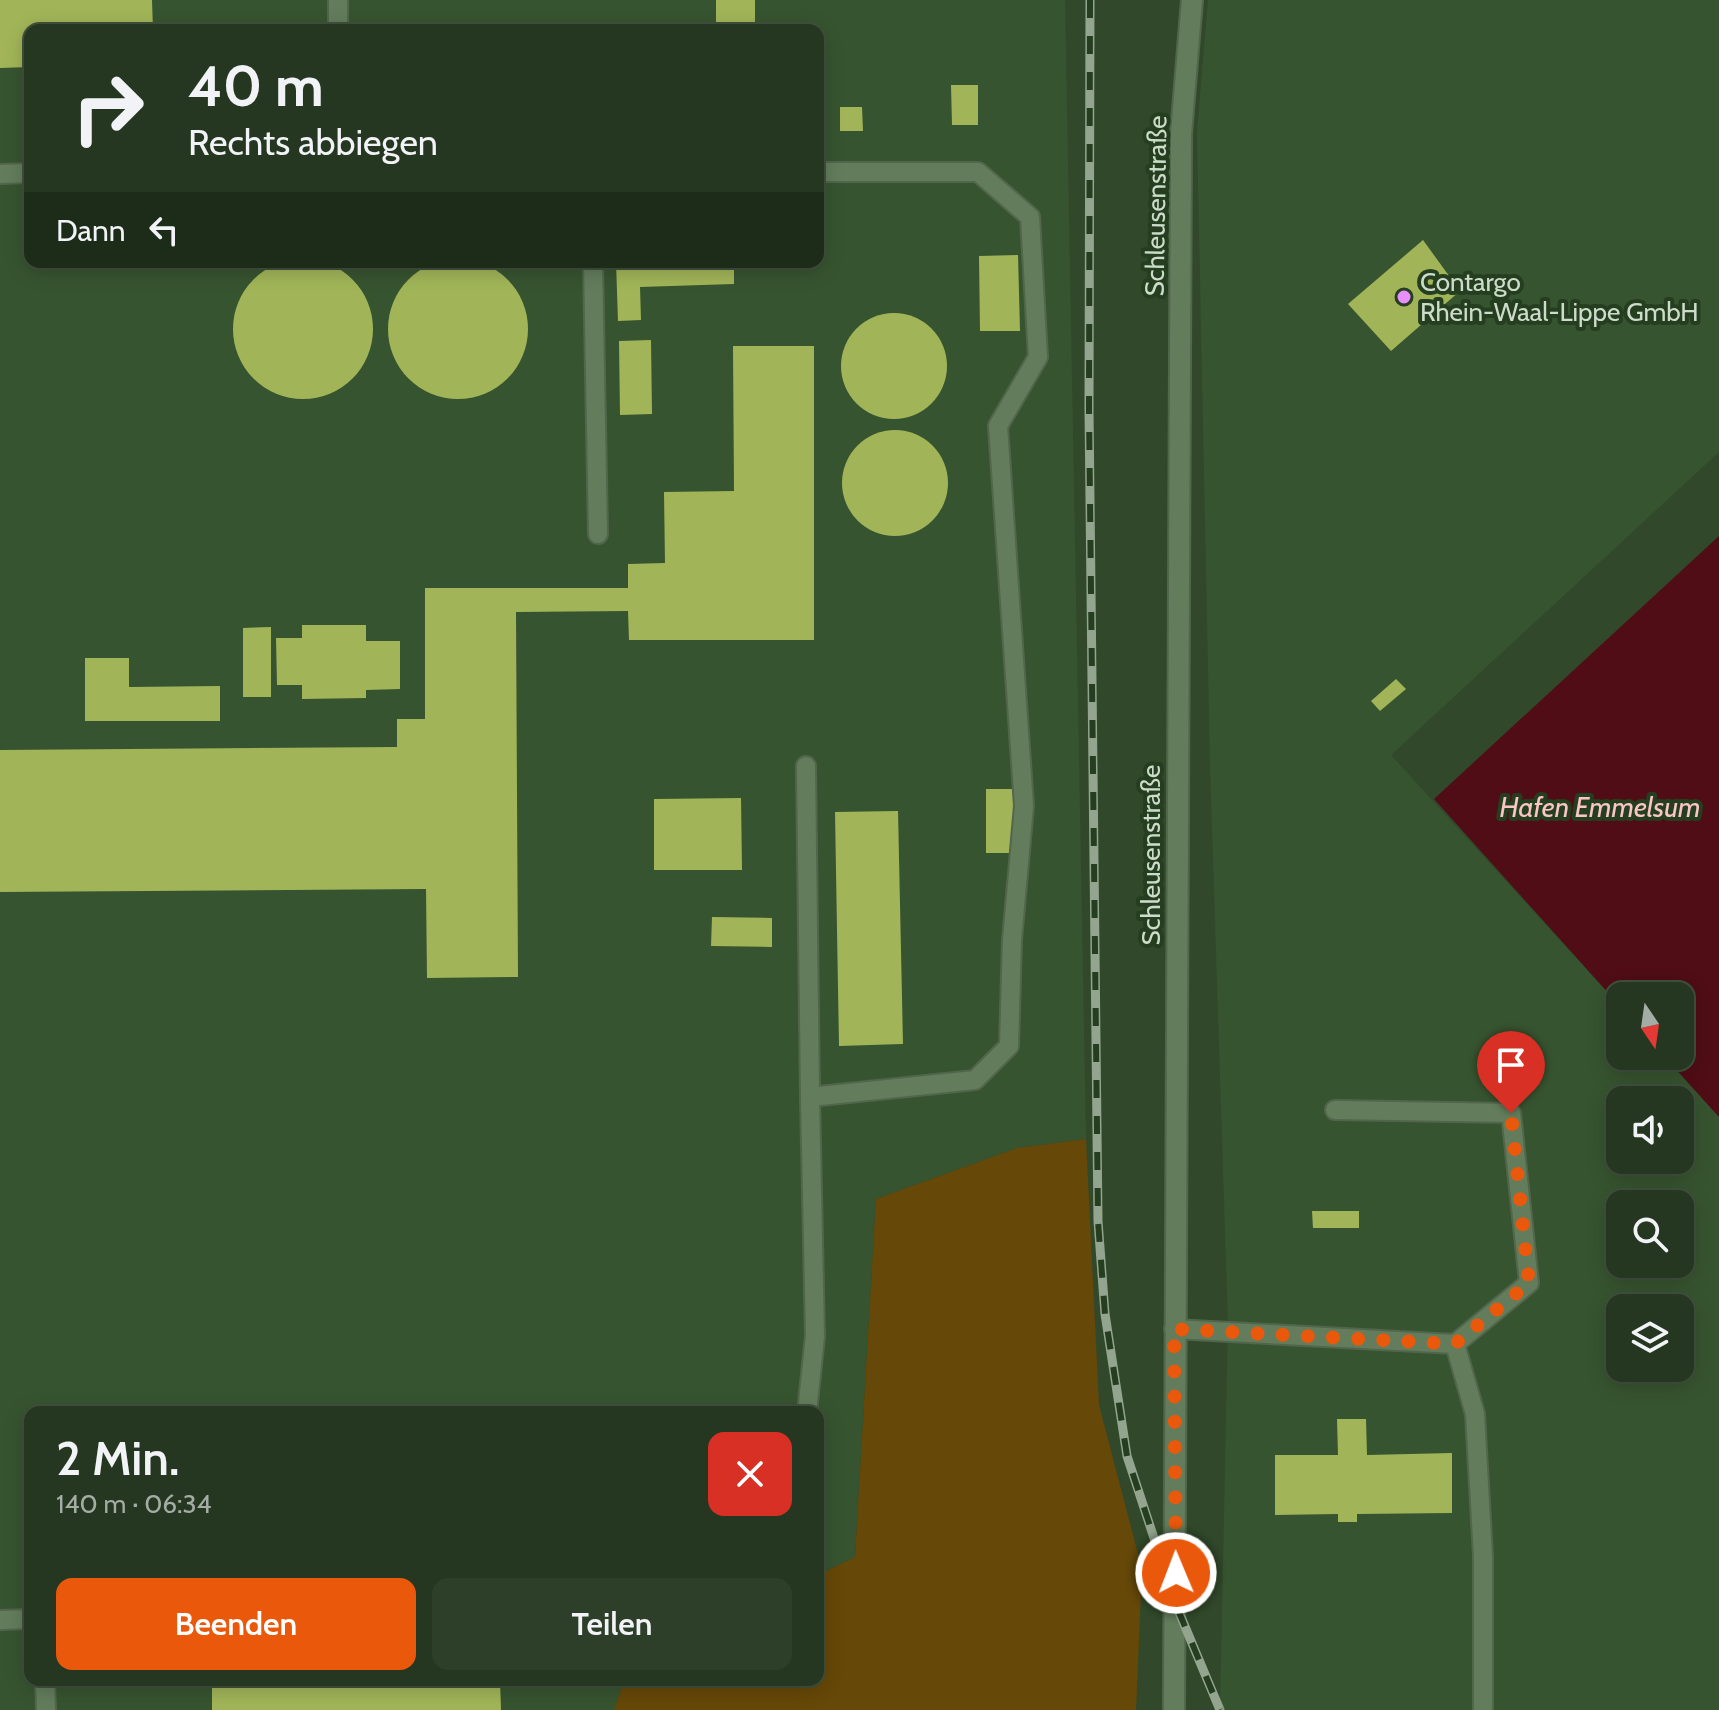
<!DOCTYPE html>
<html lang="de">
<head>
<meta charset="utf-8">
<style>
  body { margin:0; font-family:Cabin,sans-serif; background:#2d3f29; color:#f1f3f6; height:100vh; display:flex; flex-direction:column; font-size:30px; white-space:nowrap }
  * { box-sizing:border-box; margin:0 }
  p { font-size:26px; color:#a3aca5 }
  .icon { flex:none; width:44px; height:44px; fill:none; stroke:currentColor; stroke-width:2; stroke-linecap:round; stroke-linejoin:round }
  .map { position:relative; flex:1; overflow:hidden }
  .drawer { position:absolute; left:24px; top:1406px; width:800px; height:280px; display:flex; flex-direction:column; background:#253720; border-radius:16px; box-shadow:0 4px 20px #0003,0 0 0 2px #42513e }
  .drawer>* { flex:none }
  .guide { position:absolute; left:24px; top:24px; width:800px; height:244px; border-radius:16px; box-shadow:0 4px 20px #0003,0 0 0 2px #42513e; background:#253720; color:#f1f3f6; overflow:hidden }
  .needle { width:52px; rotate:167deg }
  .tools { position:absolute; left:1606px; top:982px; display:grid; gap:16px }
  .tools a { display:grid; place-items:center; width:88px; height:88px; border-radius:16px; background:#253720; box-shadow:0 4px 20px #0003,0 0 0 2px #42513e; font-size:40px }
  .pin { position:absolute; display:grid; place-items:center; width:68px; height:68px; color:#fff; margin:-82px -34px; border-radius:50% 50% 50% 0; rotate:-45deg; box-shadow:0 0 8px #0007 }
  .pin .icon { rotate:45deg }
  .me { position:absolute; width:88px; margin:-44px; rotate:359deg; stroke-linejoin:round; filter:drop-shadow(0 0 6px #0008) }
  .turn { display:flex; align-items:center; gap:28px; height:168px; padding:0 32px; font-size:36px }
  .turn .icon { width:104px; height:104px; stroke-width:2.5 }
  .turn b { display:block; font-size:56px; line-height:68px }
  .then { display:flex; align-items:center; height:76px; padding:0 32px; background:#0003; gap:16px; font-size:30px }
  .round { display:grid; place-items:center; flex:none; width:84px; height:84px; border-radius:16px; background:#2d3f29 }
  .overview { display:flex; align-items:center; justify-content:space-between; height:136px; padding:0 32px }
  h1 { font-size:48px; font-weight:600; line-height:60px }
  .primary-button { display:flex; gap:16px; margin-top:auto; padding:16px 32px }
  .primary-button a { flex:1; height:92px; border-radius:16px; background:#ea580c; color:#fff; font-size:32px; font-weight:600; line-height:92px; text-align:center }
  .primary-button a+a { background:#2d3f29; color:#f1f3f6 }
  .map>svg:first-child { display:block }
  .built { fill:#375430; fill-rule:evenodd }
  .green { fill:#664808 }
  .water { fill:#500d16 }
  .building { fill:#a1b558 }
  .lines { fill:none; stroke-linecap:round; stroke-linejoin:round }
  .service-casing { stroke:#52664c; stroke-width:22 }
  .minor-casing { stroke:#52664c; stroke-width:24 }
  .service { stroke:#637d5c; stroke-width:18 }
  .minor { stroke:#637d5c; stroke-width:20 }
  .rail-casing { stroke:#93a58f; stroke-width:9 }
  .rail { stroke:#263e20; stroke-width:6; stroke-dasharray:18; stroke-linecap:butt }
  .route { stroke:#ea580c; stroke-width:14; stroke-dasharray:0 25.2 }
  .poi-dot { fill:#e88eff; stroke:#263e20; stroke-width:3 }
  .labels { text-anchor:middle; stroke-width:8; stroke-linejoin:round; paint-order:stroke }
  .street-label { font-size:26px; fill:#cddcca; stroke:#263e20 }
  .poi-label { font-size:26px; fill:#cddcca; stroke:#263e20; text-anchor:start }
  .water-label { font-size:28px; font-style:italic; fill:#fac6c5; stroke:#263e20 }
</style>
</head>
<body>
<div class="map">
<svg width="1719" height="1710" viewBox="0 0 1719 1710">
  <rect width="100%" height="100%" fill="#31492a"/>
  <g class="built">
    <path d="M 0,0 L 1065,0 L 1086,1139 L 1017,1148 L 876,1199 L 855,1557 L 818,1575 L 818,1412 L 30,1412 L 30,1680 L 624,1680 L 614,1710 L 0,1710 ZM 30,30 L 818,30 L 818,262 L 30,262 Z"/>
    <path d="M 1208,0 L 1719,0 L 1719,452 L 1391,755 L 1620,1006 L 1620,1056 L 1664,1056 L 1719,1117 L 1719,1710 L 1220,1710 L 1228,1324 L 1210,765 L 1197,133 ZM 1620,1100 L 1680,1100 L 1680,1160 L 1620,1160 ZM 1620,1204 L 1680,1204 L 1680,1264 L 1620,1264 ZM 1620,1308 L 1680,1308 L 1680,1368 L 1620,1368 Z"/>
  </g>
  <polygon class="green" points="1086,1139 1099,1405 1142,1569 1136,1710 614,1710 624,1680 818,1680 818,1575 855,1557 876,1199 1017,1148"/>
  <polygon class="water" points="1719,536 1719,1117 1664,1056 1680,1056 1680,996 1620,996 1620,1006 1434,799"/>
  <g class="building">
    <polygon points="0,0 152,0 153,30 30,30 30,67 0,68"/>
    <polygon points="716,0 755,0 755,29 716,28"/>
    <polygon points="951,85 978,85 978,125 952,125"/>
    <polygon points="840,107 862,107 863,131 840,131"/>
    <polygon points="1423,240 1460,291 1391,351 1348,304"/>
    <polygon points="1018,255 1020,331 980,331 979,256"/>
    <circle cx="458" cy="329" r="70"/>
    <circle cx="303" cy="329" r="70"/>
    <polygon points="616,262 734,262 734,284 640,287 641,320 618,321"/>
    <circle cx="894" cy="366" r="53"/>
    <polygon points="651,340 652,414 620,415 619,341"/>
    <polygon points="733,346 814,346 814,640 629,640 628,611 516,612 518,977 427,978 426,889 0,892 0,750 397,747 397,719 425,719 425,588 628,588 628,564 665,563 664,492 734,491"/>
    <circle cx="895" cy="483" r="53"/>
    <polygon points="302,625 366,625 366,641 400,641 400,689 366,690 366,698 302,699 302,685 277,685 276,638 302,638"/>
    <polygon points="271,627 271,697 243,697 243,628"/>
    <polygon points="85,658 129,658 129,687 220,686 220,721 85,721"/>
    <polygon points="1396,679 1406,689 1380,711 1371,701"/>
    <rect x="986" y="789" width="27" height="64"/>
    <polygon points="741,798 742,870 654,870 654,799"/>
    <polygon points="898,811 903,1044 839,1046 835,812"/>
    <polygon points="712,917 772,918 772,947 711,946"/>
    <polygon points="1312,1211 1359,1211 1359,1228 1313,1228"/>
    <polygon points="1337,1419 1366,1419 1367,1455 1452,1453 1452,1513 1357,1514 1357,1522 1338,1522 1338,1514 1275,1515 1275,1455 1338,1455"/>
    <polygon points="500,1680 501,1710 212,1710 212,1683"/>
  </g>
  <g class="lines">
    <g class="service-casing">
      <g id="service">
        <polyline points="338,0 338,30"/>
        <polyline points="0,174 30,173"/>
        <polyline points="593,262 598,534"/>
        <polyline points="806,766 810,1097 975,1080 1009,1046 1012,940 1024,806 998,426 1038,357 1030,217 978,172 818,172"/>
        <polyline points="1335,1110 1511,1113 1529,1283 1455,1344"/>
        <polyline points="1174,1329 1455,1344 1475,1414 1483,1556 1483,1710"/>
        <polyline points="807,1412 815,1336 810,1097"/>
        <polyline points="0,1620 30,1619"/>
        <polyline points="45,1680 46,1710"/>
      </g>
    </g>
    <g class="minor-casing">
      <polyline id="minor" points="1174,1710 1181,134 1192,0"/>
    </g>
    <use href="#service" class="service"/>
    <use href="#minor" class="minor"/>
    <g class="rail-casing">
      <polyline id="rail" points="1090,0 1089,410 1098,1221 1105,1314 1127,1456 1176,1605 1220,1710"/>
    </g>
    <use href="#rail" class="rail"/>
  </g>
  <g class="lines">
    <polyline class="route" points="1176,1573 1174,1329 1455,1344 1529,1283 1511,1113"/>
  </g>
  <circle class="poi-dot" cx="1404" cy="297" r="8"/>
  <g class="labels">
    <g class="street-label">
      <text transform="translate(1156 206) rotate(-89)" y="9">Schleusenstraße</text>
      <text transform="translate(1151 855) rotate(-90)" y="9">Schleusenstraße</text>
    </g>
    <g class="poi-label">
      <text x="1420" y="291">Contargo<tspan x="1420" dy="30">Rhein-Waal-Lippe GmbH</tspan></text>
    </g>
    <g class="water-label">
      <text x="1600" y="817">Hafen Emmelsum</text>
    </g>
  </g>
</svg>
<div class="tools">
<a><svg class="needle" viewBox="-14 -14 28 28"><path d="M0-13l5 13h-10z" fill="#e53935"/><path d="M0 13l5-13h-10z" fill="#a3aca5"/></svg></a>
<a><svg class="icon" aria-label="sound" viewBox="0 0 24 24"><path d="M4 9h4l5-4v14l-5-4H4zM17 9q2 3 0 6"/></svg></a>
<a><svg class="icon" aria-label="search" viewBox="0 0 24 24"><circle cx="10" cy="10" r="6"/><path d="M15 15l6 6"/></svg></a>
<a><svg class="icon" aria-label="layers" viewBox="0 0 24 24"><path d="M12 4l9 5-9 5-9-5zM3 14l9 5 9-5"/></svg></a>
</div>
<div class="pin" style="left:1511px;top:1113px;background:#d93025"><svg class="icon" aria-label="arrive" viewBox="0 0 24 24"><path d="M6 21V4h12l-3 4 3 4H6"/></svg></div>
<svg class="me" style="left:1176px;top:1573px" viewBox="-20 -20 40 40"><circle r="17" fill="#ea580c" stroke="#fff" stroke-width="3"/><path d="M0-11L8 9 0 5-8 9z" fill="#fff"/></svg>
<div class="guide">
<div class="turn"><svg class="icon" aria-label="right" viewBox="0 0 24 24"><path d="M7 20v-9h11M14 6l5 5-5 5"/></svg><div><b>40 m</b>Rechts abbiegen</div></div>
<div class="then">Dann<svg class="icon" aria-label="left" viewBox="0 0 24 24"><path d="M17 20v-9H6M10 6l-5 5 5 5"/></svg></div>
</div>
<section class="drawer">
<div class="overview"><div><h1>2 Min.</h1><p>140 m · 06:34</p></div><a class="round" style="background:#d93025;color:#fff"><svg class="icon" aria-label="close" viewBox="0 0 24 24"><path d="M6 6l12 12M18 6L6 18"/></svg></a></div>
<div class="primary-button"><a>Beenden</a><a>Teilen</a></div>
</section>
</div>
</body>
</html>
